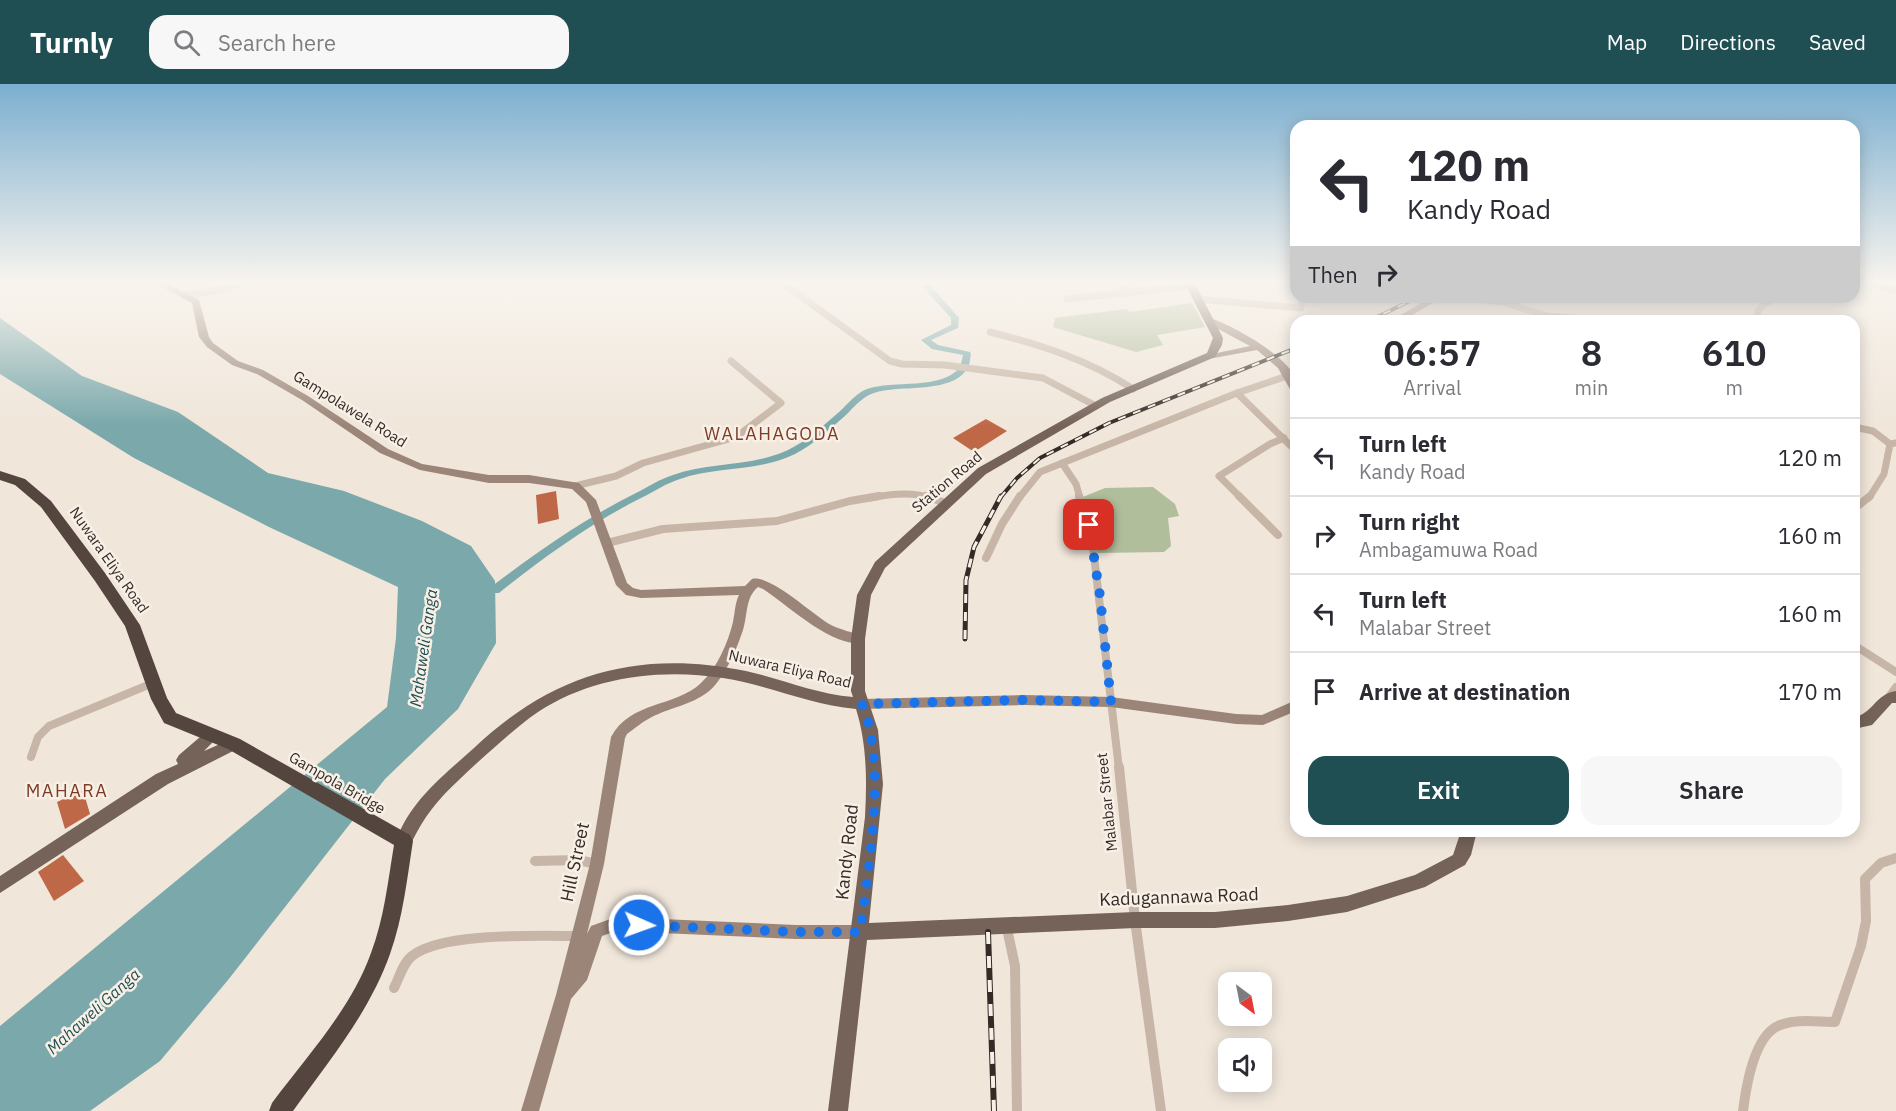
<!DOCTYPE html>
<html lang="en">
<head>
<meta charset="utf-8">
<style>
  body { margin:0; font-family:"IBM Plex Sans",sans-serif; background:#f7f7f7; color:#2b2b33; height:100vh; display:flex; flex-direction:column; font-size:22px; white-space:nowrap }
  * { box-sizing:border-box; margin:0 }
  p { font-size:20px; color:#7c7c81 }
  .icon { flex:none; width:33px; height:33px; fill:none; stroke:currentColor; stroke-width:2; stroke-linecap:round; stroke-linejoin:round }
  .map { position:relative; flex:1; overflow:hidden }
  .sheet { position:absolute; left:1290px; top:231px; width:570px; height:522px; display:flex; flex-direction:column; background:#fff; border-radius:18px; box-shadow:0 3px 15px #0003 }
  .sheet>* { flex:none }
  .hud { position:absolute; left:1290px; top:36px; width:570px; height:183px; border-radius:18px; box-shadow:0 3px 15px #0003; background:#fff; color:#2b2b33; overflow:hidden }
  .needle { width:39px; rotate:148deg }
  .fabs { position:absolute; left:1218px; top:888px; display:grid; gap:12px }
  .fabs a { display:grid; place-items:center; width:54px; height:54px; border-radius:12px; background:#fff; box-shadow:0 3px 15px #0003; font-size:30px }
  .pin { position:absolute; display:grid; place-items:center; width:51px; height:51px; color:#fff; margin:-26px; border-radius:12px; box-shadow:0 3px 9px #0006 }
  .me { position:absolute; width:66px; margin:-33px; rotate:92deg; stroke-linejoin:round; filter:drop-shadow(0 0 4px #0008) }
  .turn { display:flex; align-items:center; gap:21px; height:126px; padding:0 18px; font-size:27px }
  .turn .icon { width:78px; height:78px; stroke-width:2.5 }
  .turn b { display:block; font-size:42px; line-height:51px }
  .then { display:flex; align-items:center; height:57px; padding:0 18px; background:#0003; gap:12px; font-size:22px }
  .eta { display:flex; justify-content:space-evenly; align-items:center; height:102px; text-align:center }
  .eta b { font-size:36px; font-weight:600; line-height:42px }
  .cta { display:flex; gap:12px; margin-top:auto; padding:12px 18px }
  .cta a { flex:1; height:69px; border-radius:18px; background:#1f4e53; color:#fff; font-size:24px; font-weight:600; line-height:69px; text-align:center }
  .cta a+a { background:#f7f7f7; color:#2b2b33 }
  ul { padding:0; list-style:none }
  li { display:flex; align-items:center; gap:18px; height:78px; padding:0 18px; border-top:2px solid #e1e1e2 }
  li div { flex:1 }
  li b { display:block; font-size:22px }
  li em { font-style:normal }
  header { display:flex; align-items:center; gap:36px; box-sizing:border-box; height:84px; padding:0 30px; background:#1f4e53; color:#fff }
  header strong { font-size:28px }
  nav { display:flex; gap:33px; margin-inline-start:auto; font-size:21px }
  .search { width:420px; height:54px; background:#f7f7f7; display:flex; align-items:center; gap:15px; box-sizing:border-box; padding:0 21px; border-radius:18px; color:#7c7c81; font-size:22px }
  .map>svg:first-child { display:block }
  .green { fill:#b1be9b }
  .water { fill:#7aa8ab }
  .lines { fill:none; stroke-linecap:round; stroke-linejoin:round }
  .canal { fill:#7aa8ab; fill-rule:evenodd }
  .building { fill:#bf6848 }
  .street-far2 { stroke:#c7b6a7; stroke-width:7 }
  .street-far1 { stroke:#c7b6a7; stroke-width:8 }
  .street { stroke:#c7b6a7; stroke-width:10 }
  .secondary { fill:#9a8578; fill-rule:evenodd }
  .primary { fill:#756359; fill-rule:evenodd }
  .highway { fill:#54463e; fill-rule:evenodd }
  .rail-far2-casing { stroke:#342b27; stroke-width:4 }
  .rail-far1-casing { stroke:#342b27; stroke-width:5 }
  .rail-casing { stroke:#342b27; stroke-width:6 }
  .rail-far2 { stroke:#f8f0e6; stroke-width:2; stroke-dasharray:8; stroke-linecap:butt }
  .rail-far1 { stroke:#f8f0e6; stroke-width:3; stroke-dasharray:9; stroke-linecap:butt }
  .rail { stroke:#f8f0e6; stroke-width:4; stroke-dasharray:12; stroke-linecap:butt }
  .route { stroke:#1a73e8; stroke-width:10; stroke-dasharray:0 18 }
  .labels { text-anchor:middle; stroke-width:5; stroke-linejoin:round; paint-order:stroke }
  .street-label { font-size:15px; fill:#342b27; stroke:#f8f0e6 }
  .water-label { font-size:16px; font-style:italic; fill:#1f4e53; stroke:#f8f0e6 }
  .quarter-label { font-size:18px; letter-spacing:1.5px; fill:#7e3c24; stroke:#f8f0e6 }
  .near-street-label { font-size:18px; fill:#342b27; stroke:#f8f0e6 }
</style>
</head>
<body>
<header>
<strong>Turnly</strong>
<div class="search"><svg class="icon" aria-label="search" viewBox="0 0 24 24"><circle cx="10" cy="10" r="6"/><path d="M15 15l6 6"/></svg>Search here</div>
<nav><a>Map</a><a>Directions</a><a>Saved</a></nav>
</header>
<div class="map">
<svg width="1896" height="1027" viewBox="0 0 1896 1027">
  <rect width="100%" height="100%" fill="#f0e6da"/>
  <g class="green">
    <polygon points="1192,219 1205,243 1157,251 1163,261 1136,268 1053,243 1055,234 1127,225 1129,228"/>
    <polygon points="1153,403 1175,420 1179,432 1168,434 1171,462 1164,468 1098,469 1083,413 1105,404"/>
  </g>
  <polygon class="water" points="0,234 82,292 178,328 268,389 344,407 422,437 471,462 495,497 496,559 458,625 385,695 228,896 160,977 90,1027 0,1027 0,942 387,623 396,554 398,503 269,443 134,374 0,290"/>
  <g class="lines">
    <path class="canal" d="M 924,198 L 932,198 L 931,202 L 959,234 L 958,244 L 931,256 L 938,261 L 970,268 L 971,270 C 970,274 970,280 968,283 C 954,311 899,300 874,309 C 863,312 854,323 846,331 C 830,345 814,360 795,370 C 759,388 717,382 680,395 C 667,399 655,407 643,413 C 591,439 544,473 499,509 L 491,509 L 490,506 L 491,503 C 537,468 584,435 636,409 C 648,403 660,395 673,391 C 710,378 752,383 788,366 C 807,357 823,342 839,328 C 848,320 856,309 867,305 C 892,296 942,306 959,284 C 961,281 962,276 963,271 L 932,265 L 921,256 L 951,241 L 951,234 L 924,204 Z"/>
  </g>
  <g class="building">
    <polygon points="986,335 1007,347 974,368 953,354"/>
    <polygon points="556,407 559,435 538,440 536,411"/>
    <polygon points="83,706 90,730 65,745 57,718"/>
    <polygon points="63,771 84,797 54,817 38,788"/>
  </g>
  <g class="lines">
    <g class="street-far2">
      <polyline points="781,198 890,277 902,280 945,281 1043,294 1096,322"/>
      <polyline points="1119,198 1126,209"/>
      <polyline points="1866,198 1896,206"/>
      <polyline points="185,211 215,207 248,198"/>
      <polyline points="1459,213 1503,218 1547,232 1603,237"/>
      <polyline points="1067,215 1191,202"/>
      <polyline points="1198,215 1301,224 1302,213"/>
      <path d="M 1757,237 C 1755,224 1765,220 1775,213"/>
      <path d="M 990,248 C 1041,261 1089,276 1133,305"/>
      <polyline points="1290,291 1237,309 1296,367"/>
      <polyline points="1854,343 1873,347 1890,360"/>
      <polyline points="1062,379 1076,400 1080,414"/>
      <polyline points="575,402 616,392 643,379 736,353 781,319 731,277"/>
      <path d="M 870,414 C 889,410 912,407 930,414"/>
      <polyline points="1019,414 1040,388 1237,309"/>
      <polyline points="1241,414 1219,392 1270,360 1284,354"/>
      <polyline points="1869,414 1884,390 1890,360 1896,359"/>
    </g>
    <g class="street-far1">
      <polyline points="926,412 945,419"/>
      <polyline points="1079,412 1093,463 1119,685"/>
      <polyline points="1239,412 1278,451"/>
      <polyline points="1854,425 1870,412"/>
      <polyline points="607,459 663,445 777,437 850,417 879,412"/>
      <polyline points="986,474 1002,440 1020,412"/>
      <polyline points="1854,561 1896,588"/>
      <polyline points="1888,614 1896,603"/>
      <polyline points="31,673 38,653 49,642 153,599"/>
    </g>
    <g class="street">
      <polyline points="1119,683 1135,836 1161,1027"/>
      <polyline points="535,777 578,776 597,780"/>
      <polyline points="1006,840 1015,882 1017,1027"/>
      <path d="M 394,904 C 399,894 403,879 412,872 C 442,848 539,852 578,852"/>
      <path d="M 1743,1027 C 1746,1003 1754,953 1778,942 C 1794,934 1818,938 1835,938 L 1861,862 L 1866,837 L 1865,795 L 1881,779 L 1896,774"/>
    </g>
    <g class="secondary">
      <path d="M 153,198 L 164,198 L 199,216 L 209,253 L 213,259 L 238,277 L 263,286 L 308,312 L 388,365 L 422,380 L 489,391 L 529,391 L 579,399 L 596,416 L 627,499 L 633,504 L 641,506 L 745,502 L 752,495 C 770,490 813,531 831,541 C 841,546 852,548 862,552 L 864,555 L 862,558 C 835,566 785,519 763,505 L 758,503 C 745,514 748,530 743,546 C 737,564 728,585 716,600 C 700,620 672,622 650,634 C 642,638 634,645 627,650 L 625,654 L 604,780 L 587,850 L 591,842 L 616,833 L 796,841 L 860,841 L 865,843 L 868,848 L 865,853 L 860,855 L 796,855 L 616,847 L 602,852 L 587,896 L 571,915 L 539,1027 L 521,1027 L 556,911 L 590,780 L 611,653 C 630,617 676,623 701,599 C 717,584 728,559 733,538 C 735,528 735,519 739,511 L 641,514 L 626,511 L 616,501 L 586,418 L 572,405 L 529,399 L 489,399 L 420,386 L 380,369 L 302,316 L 257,290 L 232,281 L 207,263 L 199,253 L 192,219 Z"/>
      <polygon points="1432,213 1443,213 1402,237 1390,237"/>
      <path d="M 1210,234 C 1232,241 1290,273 1296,296 C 1297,300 1296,306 1296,310 L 1291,307 L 1278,284 L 1257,266 L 1203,276 L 1203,272 L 1250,262 L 1207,239 L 1207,235 Z"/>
      <polygon points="1024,611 1111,613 1236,630 1262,631 1296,616 1296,627 1263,641 1236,640 1111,623 1024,621 862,625 857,624 855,620 857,616 862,615"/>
    </g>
    <g class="primary">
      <path d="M 1184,198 L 1194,198 L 1223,254 L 1222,261 L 1215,273 L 1110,318 L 986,390 L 885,484 L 871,511 L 865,555 L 865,607 L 878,646 L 883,700 L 869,839 L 1135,828 L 1215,828 L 1288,821 L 1347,812 L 1415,791 L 1453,771 L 1461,747 L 1477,747 L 1471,771 L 1465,781 L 1425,803 L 1347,828 L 1288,837 L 1215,844 L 1135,844 L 867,856 L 848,1027 L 828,1027 L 865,733 C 867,697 867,660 856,625 C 810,621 768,601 723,594 C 660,584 591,593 538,628 C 516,643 498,661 478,678 C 447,707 428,723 410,762 L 404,764 L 398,762 L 396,757 C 410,717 443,692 474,664 C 553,589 639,565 746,587 C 782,595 816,610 853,613 L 851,607 L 851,555 L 857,511 L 875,478 L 978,384 L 1102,314 L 1207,269 L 1213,254 Z"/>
      <path d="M 1896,607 L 1896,619 L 1892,619 L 1872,641 L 1854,645 L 1854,633 C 1873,630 1875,610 1896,607 Z"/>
      <polygon points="212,645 217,647 220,651 204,667 234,654 239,656 242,660 239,664 168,700 0,809 0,792 156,690 178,680 176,676 179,671 207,647"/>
    </g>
    <path class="highway" d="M 0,387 L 25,395 L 51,417 L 105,489 L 140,541 L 167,614 L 176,629 L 240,655 L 410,751 L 413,757 C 407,795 403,834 390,870 C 369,929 329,977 293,1027 L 269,1027 L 272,1019 C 307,972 351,925 371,869 C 384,835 388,797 394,761 L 228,665 L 164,639 L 151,615 L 125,542 L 95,497 L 41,423 L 15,401 L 0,396 Z"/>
    <g class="rail-far2-casing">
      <g id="rail-far2">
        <polyline points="1369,237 1418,213"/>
        <polyline points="1000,414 1017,394 1040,374 1109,339 1296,264"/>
      </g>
    </g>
    <g class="rail-far1-casing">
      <polyline id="rail-far1" points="965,555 966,496 974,463 1001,412"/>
    </g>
    <g class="rail-casing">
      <polyline id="rail" points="988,848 994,1027"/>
    </g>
    <use href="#rail-far2" class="rail-far2"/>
    <use href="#rail-far1" class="rail-far1"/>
    <use href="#rail" class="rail"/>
  </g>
  <linearGradient id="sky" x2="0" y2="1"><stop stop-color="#7cafd0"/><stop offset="0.58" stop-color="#f8f4ee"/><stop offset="1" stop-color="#f8f4ee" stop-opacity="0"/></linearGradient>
  <rect width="1896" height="342" fill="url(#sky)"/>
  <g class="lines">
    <path class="route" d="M 639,841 L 796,848 L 860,848 C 869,784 887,679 862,620 L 1024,616 L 1111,618 L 1100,512 L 1089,441"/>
  </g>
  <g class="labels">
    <g class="street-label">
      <text transform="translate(350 325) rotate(32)" y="5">Gampolawela Road</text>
      <text transform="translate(947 398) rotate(-40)" y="5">Station Road</text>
      <text transform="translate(109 476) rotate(55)" y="5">Nuwara Eliya Road</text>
      <text transform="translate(790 585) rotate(13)" y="5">Nuwara Eliya Road</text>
      <text transform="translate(337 699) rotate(30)" y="5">Gampola Bridge</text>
      <text transform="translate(1107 718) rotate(-96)" y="5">Malabar Street</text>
    </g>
    <g class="water-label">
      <text transform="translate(423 564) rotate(-82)" y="6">Mahaweli Ganga</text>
      <text transform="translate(93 927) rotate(-42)" y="6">Mahaweli Ganga</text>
    </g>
    <g class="quarter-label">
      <text x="772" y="356">WALAHAGODA</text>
      <text x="67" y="713">MAHARA</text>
    </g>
    <g class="near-street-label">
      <text transform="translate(847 768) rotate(-84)" y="6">Kandy Road</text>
      <text transform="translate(575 778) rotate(-78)" y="6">Hill Street</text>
      <text transform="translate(1179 813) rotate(-2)" y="6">Kadugannawa Road</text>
    </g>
  </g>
</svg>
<div class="fabs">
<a><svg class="needle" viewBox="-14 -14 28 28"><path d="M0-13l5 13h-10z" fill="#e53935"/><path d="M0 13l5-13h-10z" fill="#7c7c81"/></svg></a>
<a><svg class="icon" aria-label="sound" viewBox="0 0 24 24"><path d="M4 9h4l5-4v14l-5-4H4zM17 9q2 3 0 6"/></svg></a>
</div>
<div class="pin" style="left:1089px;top:441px;background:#d93025"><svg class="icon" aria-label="arrive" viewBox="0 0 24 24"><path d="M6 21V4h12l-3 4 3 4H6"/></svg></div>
<svg class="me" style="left:639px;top:841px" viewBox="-20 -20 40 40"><circle r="17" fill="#1a73e8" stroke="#fff" stroke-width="3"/><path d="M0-11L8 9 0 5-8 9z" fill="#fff"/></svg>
<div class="hud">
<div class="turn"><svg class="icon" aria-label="left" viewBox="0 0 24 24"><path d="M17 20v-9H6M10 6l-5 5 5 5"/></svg><div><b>120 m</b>Kandy Road</div></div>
<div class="then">Then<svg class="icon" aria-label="right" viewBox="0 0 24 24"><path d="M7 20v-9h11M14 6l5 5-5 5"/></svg></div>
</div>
<section class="sheet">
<div class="eta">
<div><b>06:57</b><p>Arrival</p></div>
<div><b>8</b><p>min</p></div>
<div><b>610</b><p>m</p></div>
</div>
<ul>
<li><svg class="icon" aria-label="left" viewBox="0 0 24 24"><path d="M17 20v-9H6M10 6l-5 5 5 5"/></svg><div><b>Turn left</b><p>Kandy Road</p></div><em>120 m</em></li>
<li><svg class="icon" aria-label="right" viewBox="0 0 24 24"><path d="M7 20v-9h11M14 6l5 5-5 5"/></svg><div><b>Turn right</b><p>Ambagamuwa Road</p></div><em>160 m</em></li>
<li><svg class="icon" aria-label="left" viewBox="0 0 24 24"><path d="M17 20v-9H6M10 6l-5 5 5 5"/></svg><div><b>Turn left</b><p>Malabar Street</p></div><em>160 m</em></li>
<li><svg class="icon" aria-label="arrive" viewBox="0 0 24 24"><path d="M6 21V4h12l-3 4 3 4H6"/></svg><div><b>Arrive at destination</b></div><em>170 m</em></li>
</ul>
<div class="cta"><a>Exit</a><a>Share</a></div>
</section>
</div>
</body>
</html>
